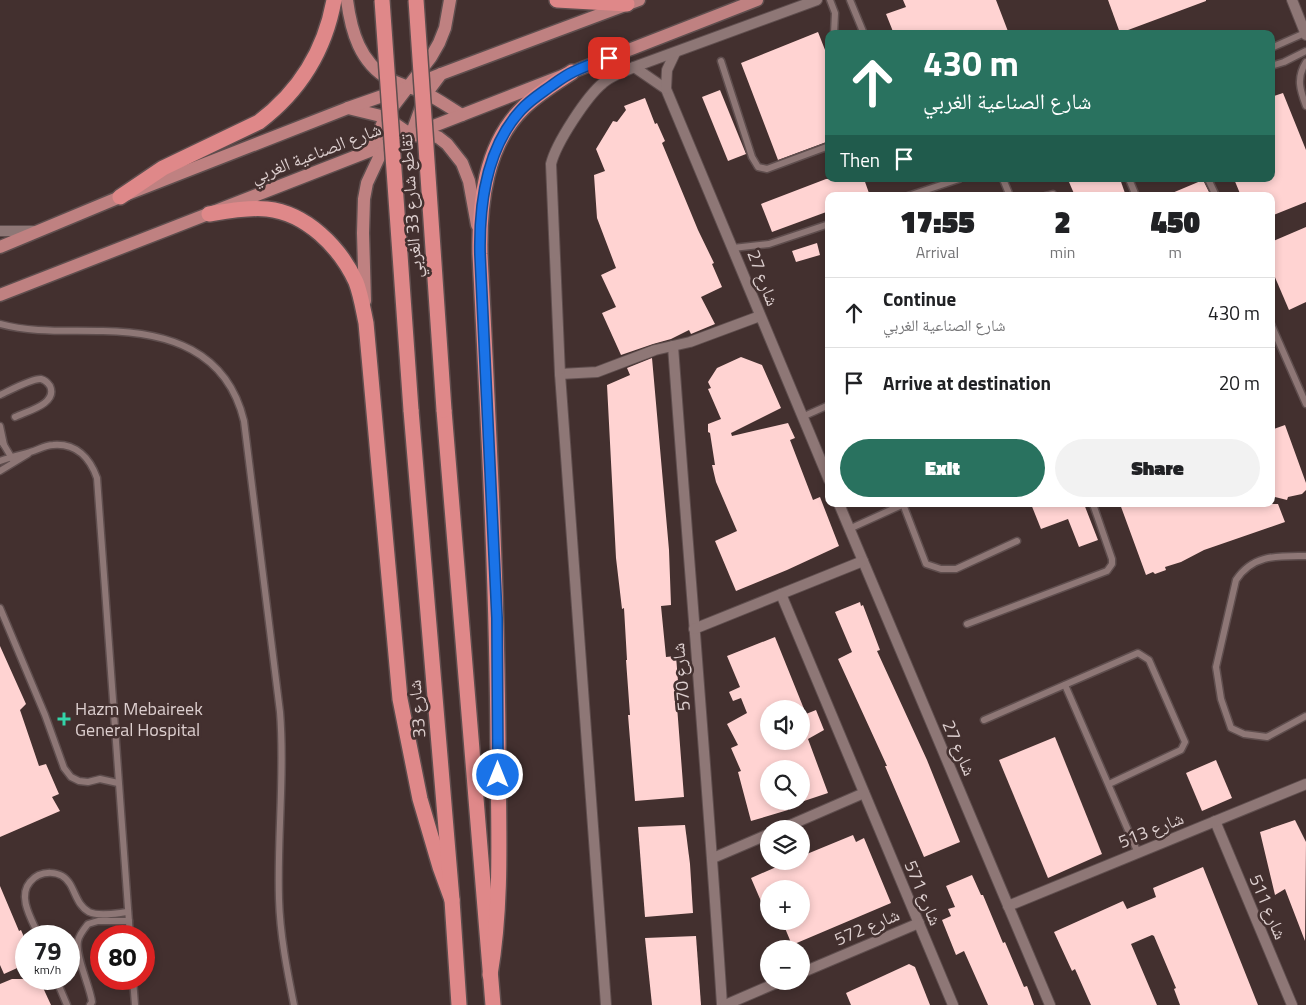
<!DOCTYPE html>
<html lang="en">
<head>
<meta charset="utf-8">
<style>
  body { margin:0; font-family:"Titillium Web","Noto Naskh Arabic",sans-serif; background:#f2f2f2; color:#202124; height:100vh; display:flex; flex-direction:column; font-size:19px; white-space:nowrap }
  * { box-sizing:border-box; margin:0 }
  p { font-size:16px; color:#757577 }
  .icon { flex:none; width:28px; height:28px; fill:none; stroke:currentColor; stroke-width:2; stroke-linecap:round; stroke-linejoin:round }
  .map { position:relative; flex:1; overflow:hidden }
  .panel { position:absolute; left:825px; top:192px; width:450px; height:315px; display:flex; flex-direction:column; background:#fff; border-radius:10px; box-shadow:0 2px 8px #0003 }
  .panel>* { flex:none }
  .top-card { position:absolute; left:825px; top:30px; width:450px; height:152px; border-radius:10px; box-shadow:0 2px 8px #0003; background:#29725f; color:#fff; overflow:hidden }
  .fabs { position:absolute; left:760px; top:700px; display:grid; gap:10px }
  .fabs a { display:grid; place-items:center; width:50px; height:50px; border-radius:50%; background:#fff; box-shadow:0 2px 8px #0003; font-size:25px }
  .speed { position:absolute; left:15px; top:925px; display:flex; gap:10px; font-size:25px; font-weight:700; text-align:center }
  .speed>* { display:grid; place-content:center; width:65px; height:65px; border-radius:50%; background:#fff; box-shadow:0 2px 8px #0003; line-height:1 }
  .speed small { font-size:12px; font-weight:400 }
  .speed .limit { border:8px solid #d22; background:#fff; color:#111 }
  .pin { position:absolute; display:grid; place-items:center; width:42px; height:42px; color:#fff; margin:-21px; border-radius:10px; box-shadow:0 2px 8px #0006 }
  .me { position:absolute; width:55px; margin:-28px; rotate:0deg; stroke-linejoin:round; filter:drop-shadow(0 0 4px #0008) }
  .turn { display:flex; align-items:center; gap:18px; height:105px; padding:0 15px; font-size:22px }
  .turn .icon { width:65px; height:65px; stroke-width:2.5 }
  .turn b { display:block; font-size:35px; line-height:42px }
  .then { display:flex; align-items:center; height:48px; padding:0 15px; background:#0003; gap:10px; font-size:19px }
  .eta { display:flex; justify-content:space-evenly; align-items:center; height:85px; text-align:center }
  .eta b { font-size:30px; font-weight:800; line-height:35px }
  .cta { display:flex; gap:10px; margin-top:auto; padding:10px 15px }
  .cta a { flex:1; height:58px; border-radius:30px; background:#29725f; color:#fff; font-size:20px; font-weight:800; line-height:58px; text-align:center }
  .cta a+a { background:#f2f2f2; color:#202124 }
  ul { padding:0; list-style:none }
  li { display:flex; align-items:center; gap:15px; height:70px; padding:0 15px; border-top:1px solid #e0e0e0 }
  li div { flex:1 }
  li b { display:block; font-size:19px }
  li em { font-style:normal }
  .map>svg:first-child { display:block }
  .building { fill:#ffd3d2 }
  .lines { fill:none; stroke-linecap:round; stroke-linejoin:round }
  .lane-casing { stroke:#5f4e4e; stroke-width:9 }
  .street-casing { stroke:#5f4e4e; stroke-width:12 }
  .primary-casing { stroke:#5f4e4e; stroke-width:15 }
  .highway-casing { stroke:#5f4e4e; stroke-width:18 }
  .lane { stroke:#8e7776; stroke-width:6 }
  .street { stroke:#8e7776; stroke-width:10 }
  .primary { stroke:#bf8181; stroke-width:12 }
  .highway { stroke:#df8889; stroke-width:15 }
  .highway-bridge-casing { stroke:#5f4e4e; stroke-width:18; stroke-linecap:butt }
  .highway-bridge { stroke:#df8889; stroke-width:15 }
  .route-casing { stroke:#114b97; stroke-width:12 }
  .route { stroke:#1a73e8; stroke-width:9 }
  .poi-dot { fill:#33d4a8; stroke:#43302f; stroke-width:2 }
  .labels { text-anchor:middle; stroke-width:5; stroke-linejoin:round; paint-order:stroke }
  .street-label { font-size:18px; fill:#ddcfcf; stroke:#43302f }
  .poi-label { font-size:18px; fill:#ddcfcf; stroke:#43302f; text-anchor:start }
</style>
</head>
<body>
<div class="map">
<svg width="1306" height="1005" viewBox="0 0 1306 1005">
  <rect width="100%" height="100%" fill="#43302f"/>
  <g class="building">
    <polygon points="903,0 996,0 1009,34 894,34 886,14 906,7"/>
    <polygon points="1108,0 1206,0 1206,1 1120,33"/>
    <polygon points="818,32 827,55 829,54 829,141 778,160 741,63"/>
    <polygon points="720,90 746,154 728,161 702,97"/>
    <polygon points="1283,93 1306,150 1306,202 1271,216 1271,196 1241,196 1234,179 1271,179 1271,97"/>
    <polygon points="645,98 655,124 657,123 665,141 662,143 698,230 714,263 712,264 722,287 701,297 715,324 691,334 689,330 671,339 653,344 621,355 602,313 616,307 601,275 616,268 597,218 594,175 605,171 596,149 613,121 617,122 626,110 624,106"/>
    <polygon points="826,179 864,179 870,196 829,196 829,211 772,232 761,204"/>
    <polygon points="1078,179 1120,179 1126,196 1075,196 1069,182"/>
    <polygon points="1203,180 1211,196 1165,196"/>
    <polygon points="1306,227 1306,302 1289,310 1271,268 1271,242"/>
    <polygon points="817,243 820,255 796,262 792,251"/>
    <polygon points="741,357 762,365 781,408 731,433 732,436 788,423 795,438 790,440 813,500 820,497 839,546 787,570 736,591 715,541 737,531 716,482 712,465 715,465 710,433 708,432 708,424 721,419 708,389 711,388 708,382 717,368"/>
    <polygon points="652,358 669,550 671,605 661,606 666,657 676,656 680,706 677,706 684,797 635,801 628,715 630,715 626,660 627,660 624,608 622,609 616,558 607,385 630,375 627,368"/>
    <polygon points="1285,425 1306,483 1306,490 1302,494 1288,497 1287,500 1271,496 1271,430"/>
    <polygon points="1031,504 1084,504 1098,540 1079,547 1068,519 1041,529"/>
    <polygon points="1120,504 1278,504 1285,522 1204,550 1181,562 1165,567 1166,570 1155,574 1153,572 1146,575"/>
    <polygon points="860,602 861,606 863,605 880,650 877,651 927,760 960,842 924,857 885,766 887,766 838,659 852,652 835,612"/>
    <polygon points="775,637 804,709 769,709 769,741 801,741 801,716 816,710 824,730 808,739 828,793 801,802 801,769 769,769 769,801 785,801 788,810 751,821 738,772 741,771 731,748 738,745 727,724 747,713 741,698 733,701 729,692 740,687 727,656"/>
    <polygon points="0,646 26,704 20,710 39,766 46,764 59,794 52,797 60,811 0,837"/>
    <polygon points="1055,737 1102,854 1048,878 999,760"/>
    <polygon points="1216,760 1232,798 1202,811 1186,773"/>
    <polygon points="1295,820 1306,842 1305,941 1285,889 1275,895 1260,832"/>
    <polygon points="685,825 690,864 693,913 645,917 638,827"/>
    <polygon points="853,835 856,842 864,838 891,903 792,945 782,921 801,921 801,889 769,889 769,920 751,878 790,861 804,861 802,856"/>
    <polygon points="1203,867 1258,1005 1180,1005 1174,989 1176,988 1154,936 1152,935 1131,944 1157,1005 1091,1005 1075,969 1072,971 1054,932 1123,901 1127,909 1156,897 1153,888"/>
    <polygon points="972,875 981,895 983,895 1003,943 1005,942 1024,987 1027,986 1034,1005 988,1005 964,951 956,955 942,920 951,916 948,909 955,907 946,886"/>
    <polygon points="0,886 19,931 21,930 24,937 26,936 26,964 4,974 0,965"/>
    <polygon points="696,936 701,1005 652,1005 645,938"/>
    <polygon points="909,964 915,967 930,1005 851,1005 846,993"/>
    <polygon points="12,979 39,979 51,1005 0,1005 0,984"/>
  </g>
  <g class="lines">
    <g class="lane-casing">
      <g id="lane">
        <polyline points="830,0 835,13 834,34"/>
        <polyline points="850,0 864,34"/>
        <polyline points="1271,48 1305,33"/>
        <polyline points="721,61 752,157 758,167 767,169 829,146"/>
        <path d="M 1306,62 C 1296,78 1300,90 1306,106"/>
        <polyline points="1271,66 1284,62 1306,51"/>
        <polyline points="1003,179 1010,196"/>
        <polyline points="1129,179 1136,196"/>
        <polyline points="1208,179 1216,196"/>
        <polyline points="908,196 959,179"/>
        <polyline points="1045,196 1053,194"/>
        <polyline points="733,248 769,244 829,224"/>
        <path d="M 0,324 C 33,333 69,330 103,331 C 168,332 227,350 244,421 L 280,712 C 285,774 277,837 279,899 C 280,935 287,970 294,1005"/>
        <polyline points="1271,324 1306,404"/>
        <path d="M 0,395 C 9,391 32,378 41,379 C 45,380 48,383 50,386 C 58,404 27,411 15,417"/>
        <polyline points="802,417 829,405"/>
        <polyline points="0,426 4,445"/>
        <polyline points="0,440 4,445 13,460"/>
        <path d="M 0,461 C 10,457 20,455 30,452 C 38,450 45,445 53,445 C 76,443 90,458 97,478 L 130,936"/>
        <polyline points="0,471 28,454"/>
        <polyline points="903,504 926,564 941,569 956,569 1017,541"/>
        <polyline points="849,529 904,504"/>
        <path d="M 1306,556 C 1278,556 1253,554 1236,580 L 1216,667 L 1221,699 L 1231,728 L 1244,734 L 1267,737 L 1306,716"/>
        <polyline points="0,608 45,715 64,768 71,777 79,781 88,782 100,779 118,783"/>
        <polyline points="967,624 1107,571 1112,564 1112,559 1093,504"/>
        <polyline points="1065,685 1138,853"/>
        <polyline points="984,720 1138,653 1149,660 1185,742 1181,750 1109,784"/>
        <path d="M 39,936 C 32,920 17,897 30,882 C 40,870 61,869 70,884 C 76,894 78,906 89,912 C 100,917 117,913 128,912"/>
        <polyline points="56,979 67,1005"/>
        <polyline points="133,979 135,1005"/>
        <path d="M 90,1005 L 92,1002 C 90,986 75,956 78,941 C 79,935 84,929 88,924 L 98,921 L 129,921"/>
      </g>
    </g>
    <g class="street-casing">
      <g id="street">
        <polyline points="1292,0 1306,35"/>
        <polyline points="634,67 666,89 829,480"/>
        <polyline points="666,89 667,70 675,53"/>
        <polyline points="0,231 34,231"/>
        <path d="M 673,346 C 689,566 708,785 722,1005"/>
        <polyline points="560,374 597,372 655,350 690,342 760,316"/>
        <polyline points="839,504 1050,1005"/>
        <polyline points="781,594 953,1005"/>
        <polyline points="694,629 863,561"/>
        <polyline points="1215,821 1292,1005"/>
        <polyline points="781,829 864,793"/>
        <polyline points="713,858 769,834"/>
        <polyline points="1008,906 1306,784"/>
        <polyline points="801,973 919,923"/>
        <path d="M 606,1005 L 560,374 L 551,164 C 556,143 587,96 603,83 C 612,75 624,72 634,67 L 817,0"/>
        <polyline points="725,1005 781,981"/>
      </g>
    </g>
    <g class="primary-casing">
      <g id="primary">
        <path d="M 347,0 C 351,31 360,63 389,79 C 401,85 413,88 425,93 C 438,99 450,108 462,115"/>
        <polyline points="348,108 385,117 411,135 438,137 447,144 462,163 469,181 477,225"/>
        <polyline points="408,137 411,135 426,94 441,74"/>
        <polyline points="372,150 385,117 431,57 439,43 445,28 450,0"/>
        <polyline points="0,247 120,197 348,108 408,87 441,74 639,0"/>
        <polyline points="0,295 757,0"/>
        <polyline points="365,301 363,233 364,199 367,183 381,153 390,147"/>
      </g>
    </g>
    <g class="highway-casing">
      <g id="highway">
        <polyline points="557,0 627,4"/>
        <path d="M 120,197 L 163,168 L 259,122 C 300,91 325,50 334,0"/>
        <path d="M 209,214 C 227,211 248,207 267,209 C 306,213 340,247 356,282 C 361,295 363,309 366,323 L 400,699 L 420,799 L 440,867 L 452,900"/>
        <polyline points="411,410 452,900 459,1005"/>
        <polyline points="444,410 493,1005"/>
        <path d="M 490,975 C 503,899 498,821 498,745 C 497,581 488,417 480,254 C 479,204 485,145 523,108 C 537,94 555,83 572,72"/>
      </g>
    </g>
    <use href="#lane" class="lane"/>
    <use href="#street" class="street"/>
    <use href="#primary" class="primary"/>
    <use href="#highway" class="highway"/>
    <g class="highway-bridge-casing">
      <g id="highway-bridge">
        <polyline points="382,0 411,410"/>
        <polyline points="416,0 444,410"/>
      </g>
    </g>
    <use href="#highway-bridge" class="highway-bridge"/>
  </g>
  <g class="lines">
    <g class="route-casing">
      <path id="route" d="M 498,775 L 497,618 L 480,254 C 479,204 486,148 521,110 C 530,100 540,94 551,86 C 558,81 566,75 573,72 C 585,66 597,62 609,58"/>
    </g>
    <use href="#route" class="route"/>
  </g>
  <path class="poi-dot" d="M61.5 711.5h5v5h5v5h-5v5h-5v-5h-5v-5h5z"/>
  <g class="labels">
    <g class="street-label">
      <text transform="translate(316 153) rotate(-21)" y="6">شارع الصناعية الغربي</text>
      <text transform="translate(411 206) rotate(-94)" y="6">تقاطع شارع 33 الغربي</text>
      <text transform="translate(763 278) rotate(69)" y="6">شارع 27</text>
      <text transform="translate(681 677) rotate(-95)" y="6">شارع 570</text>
      <text transform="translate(417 709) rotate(-95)" y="6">شارع 33</text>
      <text transform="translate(959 748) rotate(67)" y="6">شارع 27</text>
      <text transform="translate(1151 830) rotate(-22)" y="6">شارع 513</text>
      <text transform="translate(923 893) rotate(67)" y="6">شارع 571</text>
      <text transform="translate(1268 907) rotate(67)" y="6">شارع 511</text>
      <text transform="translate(867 927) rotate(-23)" y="6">شارع 572</text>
    </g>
    <g class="poi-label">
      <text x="75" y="715">Hazm Mebaireek<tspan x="75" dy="21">General Hospital</tspan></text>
    </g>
  </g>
</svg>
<div class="fabs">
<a><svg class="icon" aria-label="sound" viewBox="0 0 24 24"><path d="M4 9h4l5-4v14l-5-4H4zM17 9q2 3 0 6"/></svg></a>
<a><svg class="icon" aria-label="search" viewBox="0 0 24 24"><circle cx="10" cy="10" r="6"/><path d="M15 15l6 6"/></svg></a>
<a><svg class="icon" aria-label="layers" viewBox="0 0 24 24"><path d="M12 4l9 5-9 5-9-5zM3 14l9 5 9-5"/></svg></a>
<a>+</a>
<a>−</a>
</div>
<div class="speed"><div>79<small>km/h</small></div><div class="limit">80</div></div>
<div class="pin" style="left:609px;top:58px;background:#d93025"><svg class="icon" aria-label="arrive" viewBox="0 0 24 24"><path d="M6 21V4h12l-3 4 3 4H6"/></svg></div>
<svg class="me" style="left:498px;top:775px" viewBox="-20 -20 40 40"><circle r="17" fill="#1a73e8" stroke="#fff" stroke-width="3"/><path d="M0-11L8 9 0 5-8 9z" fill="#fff"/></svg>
<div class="top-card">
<div class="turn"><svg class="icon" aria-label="ahead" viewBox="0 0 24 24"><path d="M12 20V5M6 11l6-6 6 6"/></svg><div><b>430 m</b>شارع الصناعية الغربي</div></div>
<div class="then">Then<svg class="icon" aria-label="arrive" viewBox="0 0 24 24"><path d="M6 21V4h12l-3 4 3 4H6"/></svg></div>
</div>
<section class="panel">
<div class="eta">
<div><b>17:55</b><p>Arrival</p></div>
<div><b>2</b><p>min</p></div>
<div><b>450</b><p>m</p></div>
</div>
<ul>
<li><svg class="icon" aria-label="ahead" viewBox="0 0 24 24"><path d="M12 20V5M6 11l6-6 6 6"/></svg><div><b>Continue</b><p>شارع الصناعية الغربي</p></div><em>430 m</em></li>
<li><svg class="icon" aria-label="arrive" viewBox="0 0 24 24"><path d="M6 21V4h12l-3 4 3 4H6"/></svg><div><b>Arrive at destination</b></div><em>20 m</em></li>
</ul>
<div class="cta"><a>Exit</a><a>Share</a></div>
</section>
</div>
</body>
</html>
